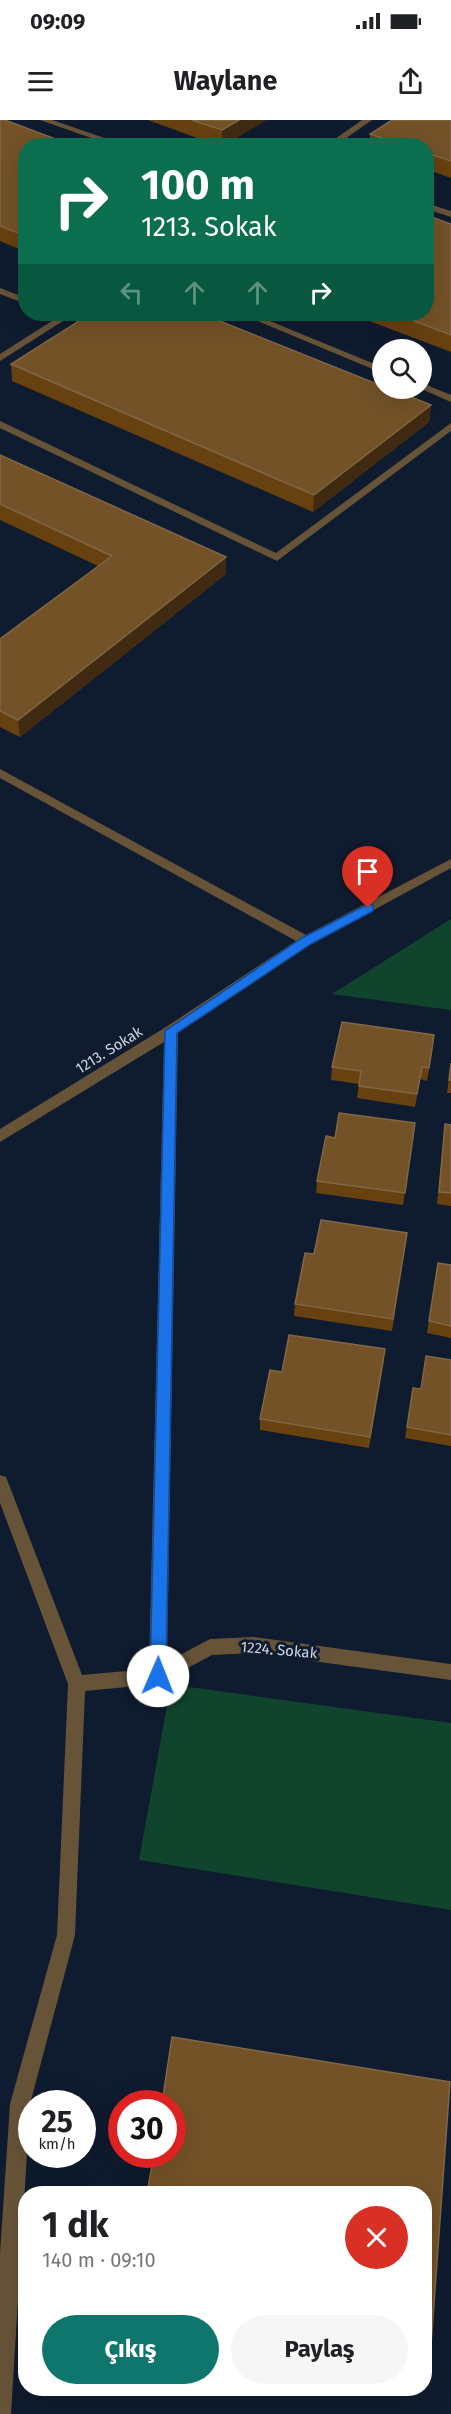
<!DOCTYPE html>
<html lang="tr">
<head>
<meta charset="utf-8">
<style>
  body { margin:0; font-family:"Fira Sans",sans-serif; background:#f6f6f6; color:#202124; height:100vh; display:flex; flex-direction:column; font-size:22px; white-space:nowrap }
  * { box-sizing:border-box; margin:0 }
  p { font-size:20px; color:#757577 }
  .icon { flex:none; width:33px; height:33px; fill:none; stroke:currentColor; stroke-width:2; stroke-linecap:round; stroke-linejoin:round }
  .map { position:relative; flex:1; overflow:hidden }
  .drawer { position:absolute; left:18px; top:2066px; width:414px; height:210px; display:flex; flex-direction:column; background:#fff; border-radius:24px; box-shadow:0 6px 24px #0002 }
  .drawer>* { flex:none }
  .banner { position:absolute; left:18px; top:18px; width:416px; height:183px; border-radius:24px; box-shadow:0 6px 24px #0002; background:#0b6e4f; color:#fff; overflow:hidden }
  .buttons { position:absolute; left:372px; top:219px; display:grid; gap:12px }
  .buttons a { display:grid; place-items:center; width:60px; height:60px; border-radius:50%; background:#fff; box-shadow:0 6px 24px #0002; font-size:30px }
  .speed { position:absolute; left:18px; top:1970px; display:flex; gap:12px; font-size:30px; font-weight:700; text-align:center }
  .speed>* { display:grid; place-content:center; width:78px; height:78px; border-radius:50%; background:#fff; box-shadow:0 6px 24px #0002; line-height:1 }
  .speed small { font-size:15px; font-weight:400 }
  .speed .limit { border:9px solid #d22; background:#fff; color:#111 }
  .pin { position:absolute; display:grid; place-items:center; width:51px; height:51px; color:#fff; margin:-62px -26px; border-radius:50% 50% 50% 0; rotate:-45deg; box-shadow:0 0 6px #0007 }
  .pin .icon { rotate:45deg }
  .me { position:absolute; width:66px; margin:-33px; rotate:1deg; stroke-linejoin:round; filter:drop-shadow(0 0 4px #0008) }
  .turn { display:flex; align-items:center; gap:21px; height:126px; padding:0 24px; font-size:27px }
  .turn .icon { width:78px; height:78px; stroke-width:2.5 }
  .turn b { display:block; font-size:42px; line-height:51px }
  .lanes { display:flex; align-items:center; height:57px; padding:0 24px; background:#0003; justify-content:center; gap:30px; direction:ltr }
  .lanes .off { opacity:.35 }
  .round { display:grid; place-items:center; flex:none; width:63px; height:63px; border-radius:32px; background:#f6f6f6 }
  .head { display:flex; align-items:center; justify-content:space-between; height:102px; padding:0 24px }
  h1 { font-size:36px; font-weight:700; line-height:45px }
  .action { display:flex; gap:12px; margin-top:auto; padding:12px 24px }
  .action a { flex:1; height:69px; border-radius:36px; background:#0f766e; color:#fff; font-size:24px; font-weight:700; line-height:69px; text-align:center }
  .action a+a { background:#f6f6f6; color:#202124 }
  .status { display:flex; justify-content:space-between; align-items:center; height:42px; padding:0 30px; background:#fff; direction:ltr }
  .status svg { height:16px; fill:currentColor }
  header { display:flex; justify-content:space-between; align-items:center; height:78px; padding:0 24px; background:#fff; font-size:27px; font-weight:700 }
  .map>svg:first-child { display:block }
  .green { fill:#10442d }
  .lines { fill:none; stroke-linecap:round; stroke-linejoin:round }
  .minor { fill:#675338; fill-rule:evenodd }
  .wall { fill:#684110 }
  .shaded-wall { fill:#402b12 }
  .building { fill:#735227; stroke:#816745; stroke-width:1.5 }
  .route { fill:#1a73e8; stroke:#114b97; stroke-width:1.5 }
  .labels { text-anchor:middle; stroke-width:6; stroke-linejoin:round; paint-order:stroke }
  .street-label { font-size:15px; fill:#cfd8e5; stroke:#0f1b2e }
</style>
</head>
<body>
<div class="status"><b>09:09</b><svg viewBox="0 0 49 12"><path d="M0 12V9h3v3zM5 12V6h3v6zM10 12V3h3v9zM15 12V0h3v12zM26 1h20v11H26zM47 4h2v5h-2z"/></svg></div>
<header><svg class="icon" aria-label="menu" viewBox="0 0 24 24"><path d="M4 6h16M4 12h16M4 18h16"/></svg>Waylane<svg class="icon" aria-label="share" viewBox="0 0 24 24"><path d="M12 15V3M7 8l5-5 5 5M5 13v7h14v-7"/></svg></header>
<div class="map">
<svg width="451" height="2294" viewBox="0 0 451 2294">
  <rect width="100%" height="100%" fill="#0f1b2e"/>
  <g class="green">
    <polygon points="451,799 451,890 332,874"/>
    <polygon points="189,1567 451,1603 451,1790 139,1740 167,1586"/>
  </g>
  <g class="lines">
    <g class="minor">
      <polygon points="40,0 52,0 128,26 114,26"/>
      <polygon points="362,0 372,0 335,26 325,26"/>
      <polygon points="426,83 451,91 451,97 426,89"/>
      <polygon points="0,168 26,178 26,184 0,174"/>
      <polygon points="63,194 74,194 0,241 0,234"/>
      <polygon points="241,194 253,194 382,247 382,253"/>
      <polygon points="422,263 451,275 451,282 419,268 422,268"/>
      <polygon points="0,301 276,433 451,303 451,311 277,441 0,308"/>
      <polygon points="0,649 306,815 451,739 451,748 311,824 178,913 167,1542 210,1519 254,1517 451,1544 451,1560 254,1533 212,1535 158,1564 85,1571 75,1815 30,1984 11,2294 0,2294 0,2133 10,1984 57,1815 68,1564 0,1383 0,1355 6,1357 8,1362 82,1555 149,1549 164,922 0,1022 0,1009 166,907 296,821 0,658"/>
    </g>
  </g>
  <g class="wall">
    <polygon points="0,0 26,26 26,132 0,121"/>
    <polygon points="148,0 266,0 223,26 219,26"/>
    <polygon points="451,0 451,58 426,49 426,26 370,26 370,14"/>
    <polygon points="451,104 451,232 351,194 426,194"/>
    <polygon points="11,244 431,285 429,302 313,392 12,261"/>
    <polygon points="0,335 226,454 20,617 0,607 0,519 98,446 0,400"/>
    <polygon points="433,928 427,961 420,959 415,987 357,978 359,964 331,960 332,947"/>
    <polygon points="451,943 451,973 447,973"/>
    <polygon points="415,1003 403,1085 316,1073 317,1061 335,1018"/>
    <polygon points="445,1004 451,1005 451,1086 437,1084"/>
    <polygon points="407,1113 392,1211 294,1196 295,1184 314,1134"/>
    <polygon points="438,1143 451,1145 451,1218 427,1213"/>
    <polygon points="451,1240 451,1326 405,1318 413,1268 421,1269"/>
    <polygon points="384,1241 369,1328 260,1310 260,1299 282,1252"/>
  </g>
  <g class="shaded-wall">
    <polygon points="239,0 266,0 222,26 222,10"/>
    <polygon points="431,285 429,302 313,392 314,375"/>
    <polygon points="226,437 226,454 20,617 18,600"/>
  </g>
  <g class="building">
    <polygon points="0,0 5,0 74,26 26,26 26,116 0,106"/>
    <polygon points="192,0 239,0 222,10"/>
    <polygon points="392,0 451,0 451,41 426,33 426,26 404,26 370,14"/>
    <polygon points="426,95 451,104 451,215 396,194 426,194"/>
    <polygon points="90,194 202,194 382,266 382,268 389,268 431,285 314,375 11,244"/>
    <polygon points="0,335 226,437 18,600 0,591 0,519 112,436 0,384"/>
    <polygon points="342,902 434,915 429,948 422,947 417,974 359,966 361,951 332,947"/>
    <polygon points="451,943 451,960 449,960"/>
    <polygon points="339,993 415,1003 405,1073 317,1061 326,1016 335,1018"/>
    <polygon points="445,1004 451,1005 451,1073 439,1072"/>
    <polygon points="321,1100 407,1113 393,1199 295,1184 305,1133 314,1134"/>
    <polygon points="438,1143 451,1145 451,1206 429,1201"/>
    <polygon points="289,1215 385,1229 370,1317 260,1299 270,1250 282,1252"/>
    <polygon points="426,1236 451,1240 451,1315 407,1307 413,1268 421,1269"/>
    <polygon points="172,1917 450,1962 430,2239 424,2238 424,2073 147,2073 154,2034 172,2034 172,1983 162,1983"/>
  </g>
  <polygon class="route" points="368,784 373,785 373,791 311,824 177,913 166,1556 163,1562 158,1564 152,1562 150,1556 165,911 302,818"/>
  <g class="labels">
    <g class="street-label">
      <text transform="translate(109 930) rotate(-32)" y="5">1213. Sokak</text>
      <text transform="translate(279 1530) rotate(5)" y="5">1224. Sokak</text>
    </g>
  </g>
</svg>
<div class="buttons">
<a><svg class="icon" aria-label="search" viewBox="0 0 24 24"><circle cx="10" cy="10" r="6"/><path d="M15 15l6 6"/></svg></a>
</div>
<div class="speed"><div>25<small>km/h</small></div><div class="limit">30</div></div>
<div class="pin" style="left:368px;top:788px;background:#d93025"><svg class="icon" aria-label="arrive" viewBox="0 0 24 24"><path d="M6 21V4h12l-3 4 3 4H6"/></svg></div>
<svg class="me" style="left:158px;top:1556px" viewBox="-20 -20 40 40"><circle r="19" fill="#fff"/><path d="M0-13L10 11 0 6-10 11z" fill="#1a73e8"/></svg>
<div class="banner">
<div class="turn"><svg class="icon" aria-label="right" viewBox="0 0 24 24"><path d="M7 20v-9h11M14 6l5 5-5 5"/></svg><div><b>100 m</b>1213. Sokak</div></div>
<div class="lanes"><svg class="icon off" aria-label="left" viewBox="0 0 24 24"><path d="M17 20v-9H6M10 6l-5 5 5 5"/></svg><svg class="icon off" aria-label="ahead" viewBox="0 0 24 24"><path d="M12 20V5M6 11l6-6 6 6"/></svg><svg class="icon off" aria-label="ahead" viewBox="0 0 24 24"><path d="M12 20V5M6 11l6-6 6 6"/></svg><svg class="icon" aria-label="right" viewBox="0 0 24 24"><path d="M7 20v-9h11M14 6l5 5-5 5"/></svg></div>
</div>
<section class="drawer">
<div class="head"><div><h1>1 dk</h1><p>140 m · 09:10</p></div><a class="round" style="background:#d93025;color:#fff"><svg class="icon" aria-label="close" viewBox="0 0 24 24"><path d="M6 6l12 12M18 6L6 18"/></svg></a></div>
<div class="action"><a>Çıkış</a><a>Paylaş</a></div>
</section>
</div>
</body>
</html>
